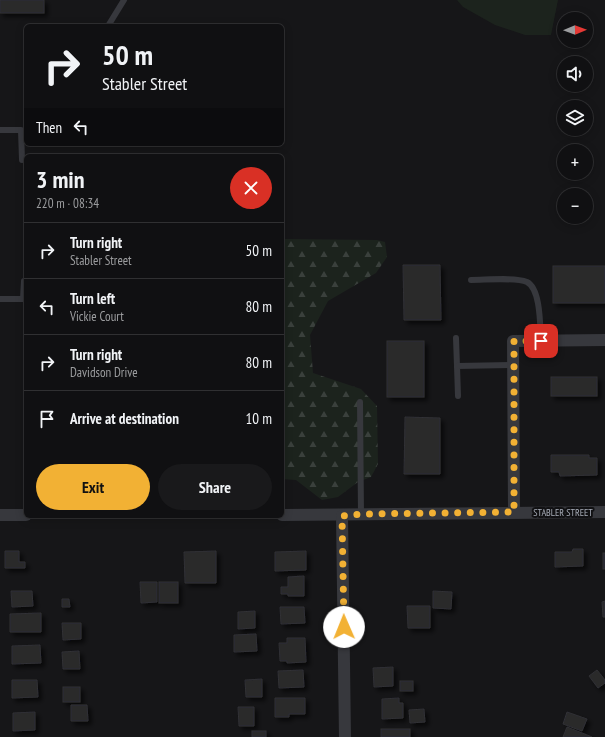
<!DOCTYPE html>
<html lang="en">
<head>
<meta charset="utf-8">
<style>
  body { margin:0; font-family:"PT Sans Narrow",sans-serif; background:#19191b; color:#f1f3f6; height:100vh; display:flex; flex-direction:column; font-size:15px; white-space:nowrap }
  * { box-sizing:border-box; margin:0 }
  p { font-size:13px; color:#9c9d9f }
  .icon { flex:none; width:22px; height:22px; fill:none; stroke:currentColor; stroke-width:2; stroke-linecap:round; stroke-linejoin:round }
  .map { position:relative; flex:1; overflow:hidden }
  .side { position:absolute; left:24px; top:154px; width:260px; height:364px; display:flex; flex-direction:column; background:#101012; border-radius:6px; box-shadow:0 2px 10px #0003,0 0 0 1px #303032 }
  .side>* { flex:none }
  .banner { position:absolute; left:24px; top:24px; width:260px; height:122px; border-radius:6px; box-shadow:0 2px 10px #0003,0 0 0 1px #303032; background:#101012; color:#f1f3f6; overflow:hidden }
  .needle { width:26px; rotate:89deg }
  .controls { position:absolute; left:557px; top:12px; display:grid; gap:8px }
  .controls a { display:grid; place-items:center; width:36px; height:36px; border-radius:50%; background:#101012; box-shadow:0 2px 10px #0003,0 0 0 1px #303032; font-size:20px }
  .pin { position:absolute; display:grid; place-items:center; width:34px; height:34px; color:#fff; margin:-17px; border-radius:8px; box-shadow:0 2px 6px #0006 }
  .me { position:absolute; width:44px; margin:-22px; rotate:359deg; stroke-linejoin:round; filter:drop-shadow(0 0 3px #0008) }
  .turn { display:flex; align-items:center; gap:14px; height:84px; padding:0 12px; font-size:18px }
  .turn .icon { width:52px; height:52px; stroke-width:2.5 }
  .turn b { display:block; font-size:28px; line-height:34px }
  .then { display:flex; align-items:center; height:38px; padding:0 12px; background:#0003; gap:8px; font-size:15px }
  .round { display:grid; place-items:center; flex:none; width:42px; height:42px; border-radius:21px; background:#19191b }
  .summary { display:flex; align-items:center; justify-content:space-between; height:68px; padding:0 12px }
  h1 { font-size:24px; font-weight:700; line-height:30px }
  .primary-button { display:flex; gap:8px; margin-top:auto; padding:8px 12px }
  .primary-button a { flex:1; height:46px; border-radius:24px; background:#f2b134; color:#111; font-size:16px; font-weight:700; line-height:46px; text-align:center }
  .primary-button a+a { background:#19191b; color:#f1f3f6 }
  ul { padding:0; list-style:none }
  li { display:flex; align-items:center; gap:12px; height:56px; padding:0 12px; border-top:1px solid #303032 }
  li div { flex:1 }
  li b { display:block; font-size:15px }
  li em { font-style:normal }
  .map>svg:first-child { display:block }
  .forest { fill:url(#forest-firs) }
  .green { fill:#1c231d }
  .building { fill:#29292c; stroke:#303034; filter:url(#shadow) }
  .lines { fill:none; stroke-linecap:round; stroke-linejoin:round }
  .lane { stroke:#37383d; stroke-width:6 }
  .street { stroke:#37383d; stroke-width:12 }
  .route { stroke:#f2b134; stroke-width:7; stroke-dasharray:0 12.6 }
  .labels { text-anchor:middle; stroke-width:4; stroke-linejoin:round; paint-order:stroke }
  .street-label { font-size:10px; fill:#a8adb8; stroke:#111113 }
</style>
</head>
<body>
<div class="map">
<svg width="605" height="737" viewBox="0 0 605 737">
  <defs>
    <pattern id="forest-firs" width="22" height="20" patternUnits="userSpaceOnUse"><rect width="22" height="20" fill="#1c231d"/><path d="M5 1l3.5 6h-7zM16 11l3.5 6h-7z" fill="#3a403c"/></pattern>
    <filter id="shadow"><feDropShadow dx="3.5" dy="3.5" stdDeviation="2" flood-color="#0009"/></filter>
  </defs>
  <rect width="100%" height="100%" fill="#161618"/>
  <polygon class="forest" points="282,239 377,240 385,242 387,257 376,273 328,301 310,335 313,373 361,389 377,406 378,464 371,477 358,482 338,497 322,500 296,480 282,479"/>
  <polygon class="green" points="457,0 558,0 551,35 525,35 495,25 463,7"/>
  <g class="building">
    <rect x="0" y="0" width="44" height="13"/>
    <polygon points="403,265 440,265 441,320 404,320"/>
    <rect x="553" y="266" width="52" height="37"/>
    <rect x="387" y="341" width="37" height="56"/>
    <rect x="551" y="377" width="46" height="19"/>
    <polygon points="405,417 440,418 440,474 404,474"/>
    <polygon points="551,455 589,455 589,458 597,458 597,475 560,476 559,472 551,472"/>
    <polygon points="573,549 583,549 583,566 555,567 555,552 572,552"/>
    <polygon points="5,551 19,551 19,562 25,562 25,568 5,568"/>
    <polygon points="216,551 216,583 185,583 184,552"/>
    <polygon points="306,551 306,570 275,571 275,552"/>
    <rect x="603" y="553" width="2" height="16"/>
    <polygon points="304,576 304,596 288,596 288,594 281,594 281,587 288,587 288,577"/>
    <polygon points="140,582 157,582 157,602 141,603"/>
    <rect x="159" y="582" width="19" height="21"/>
    <polygon points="11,591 32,591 33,606 12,607"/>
    <polygon points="433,591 452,592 451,609 433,608"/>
    <polygon points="62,599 69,599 70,607 62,607"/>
    <polygon points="605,601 605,617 603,617 602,602"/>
    <polygon points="407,606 430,606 430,628 408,628"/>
    <polygon points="280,607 304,607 305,623 281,624"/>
    <polygon points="255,611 255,628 238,629 238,612"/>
    <polygon points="41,613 41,632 10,632 10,614"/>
    <polygon points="62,623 81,623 81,639 63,640"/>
    <polygon points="256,634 257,651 234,652 234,635"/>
    <polygon points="287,638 305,638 306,662 287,663 287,661 280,661 279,643 287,643"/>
    <polygon points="40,645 41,663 12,664 12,646"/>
    <polygon points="79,651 80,669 63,669 62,652"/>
    <polygon points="393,667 393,686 374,687 373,668"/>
    <polygon points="303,670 304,687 279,688 278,671"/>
    <polygon points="597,670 605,680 605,683 598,688 589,676"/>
    <polygon points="262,679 262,697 246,697 245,680"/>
    <polygon points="12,680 37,680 38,697 12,698"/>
    <rect x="400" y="681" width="13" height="10"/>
    <rect x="63" y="687" width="17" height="15"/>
    <polygon points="275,698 305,698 305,714 289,714 289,717 275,717"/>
    <polygon points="399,698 399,703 403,703 403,718 382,719 382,699"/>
    <polygon points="71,705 87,705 88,721 71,721"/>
    <polygon points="238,707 254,707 254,726 239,726"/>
    <polygon points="424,709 425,722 410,723 409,710"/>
    <polygon points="35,712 35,730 13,731 13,713"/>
    <polygon points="567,712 587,719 582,731 563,724"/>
    <polygon points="567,727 592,737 563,737"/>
    <rect x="381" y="729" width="29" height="8"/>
    <rect x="252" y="731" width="14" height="6"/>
  </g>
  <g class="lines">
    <g class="lane">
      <polyline points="108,26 124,0"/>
      <polyline points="0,130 21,130 22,160"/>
      <path d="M 471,280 C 486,280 515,277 527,282 C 541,289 540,327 541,341"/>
      <polyline points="0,299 23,299 24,281"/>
      <polyline points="456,338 457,366"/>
      <polyline points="458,396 457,366 513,365"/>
      <polyline points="360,402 361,514"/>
    </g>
    <g class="street">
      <polyline points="514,512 513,341 605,340"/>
      <polyline points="0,515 26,515"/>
      <polyline points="282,515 605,512"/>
      <polyline points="342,516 345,737"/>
    </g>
  </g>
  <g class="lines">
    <polyline class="route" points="344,627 342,516 361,514 514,512 514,341 541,341"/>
  </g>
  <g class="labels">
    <g class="street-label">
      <text x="563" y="516">STABLER STREET</text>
    </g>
  </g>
</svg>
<div class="controls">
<a><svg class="needle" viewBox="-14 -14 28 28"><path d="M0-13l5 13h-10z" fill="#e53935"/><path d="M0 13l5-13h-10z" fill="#9c9d9f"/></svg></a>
<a><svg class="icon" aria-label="sound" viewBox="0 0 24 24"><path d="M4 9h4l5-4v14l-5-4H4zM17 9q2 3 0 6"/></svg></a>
<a><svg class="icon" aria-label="layers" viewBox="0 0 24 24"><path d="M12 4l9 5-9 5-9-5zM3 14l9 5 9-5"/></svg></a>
<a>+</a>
<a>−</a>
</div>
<div class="pin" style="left:541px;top:341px;background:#d93025"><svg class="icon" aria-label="arrive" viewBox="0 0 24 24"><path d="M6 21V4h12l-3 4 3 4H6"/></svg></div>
<svg class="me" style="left:344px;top:627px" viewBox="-20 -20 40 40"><circle r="19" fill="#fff"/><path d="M0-13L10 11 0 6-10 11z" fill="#f2b134"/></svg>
<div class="banner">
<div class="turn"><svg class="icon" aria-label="right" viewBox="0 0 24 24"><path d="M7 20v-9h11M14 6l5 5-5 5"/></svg><div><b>50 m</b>Stabler Street</div></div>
<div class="then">Then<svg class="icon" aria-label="left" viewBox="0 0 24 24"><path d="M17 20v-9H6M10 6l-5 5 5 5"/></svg></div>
</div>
<section class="side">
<div class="summary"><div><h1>3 min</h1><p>220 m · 08:34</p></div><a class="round" style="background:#d93025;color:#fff"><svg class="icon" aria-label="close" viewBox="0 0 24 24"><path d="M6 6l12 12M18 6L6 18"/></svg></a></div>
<ul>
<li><svg class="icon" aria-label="right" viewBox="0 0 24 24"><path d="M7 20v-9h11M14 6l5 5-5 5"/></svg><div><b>Turn right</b><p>Stabler Street</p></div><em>50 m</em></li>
<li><svg class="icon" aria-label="left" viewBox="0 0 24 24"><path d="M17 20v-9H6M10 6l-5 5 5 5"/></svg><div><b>Turn left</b><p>Vickie Court</p></div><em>80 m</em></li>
<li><svg class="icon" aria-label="right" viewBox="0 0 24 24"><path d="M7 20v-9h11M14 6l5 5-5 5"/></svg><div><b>Turn right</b><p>Davidson Drive</p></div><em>80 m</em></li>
<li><svg class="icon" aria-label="arrive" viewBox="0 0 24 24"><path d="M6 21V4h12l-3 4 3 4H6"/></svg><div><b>Arrive at destination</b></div><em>10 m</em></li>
</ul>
<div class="primary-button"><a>Exit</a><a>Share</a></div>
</section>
</div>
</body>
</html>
